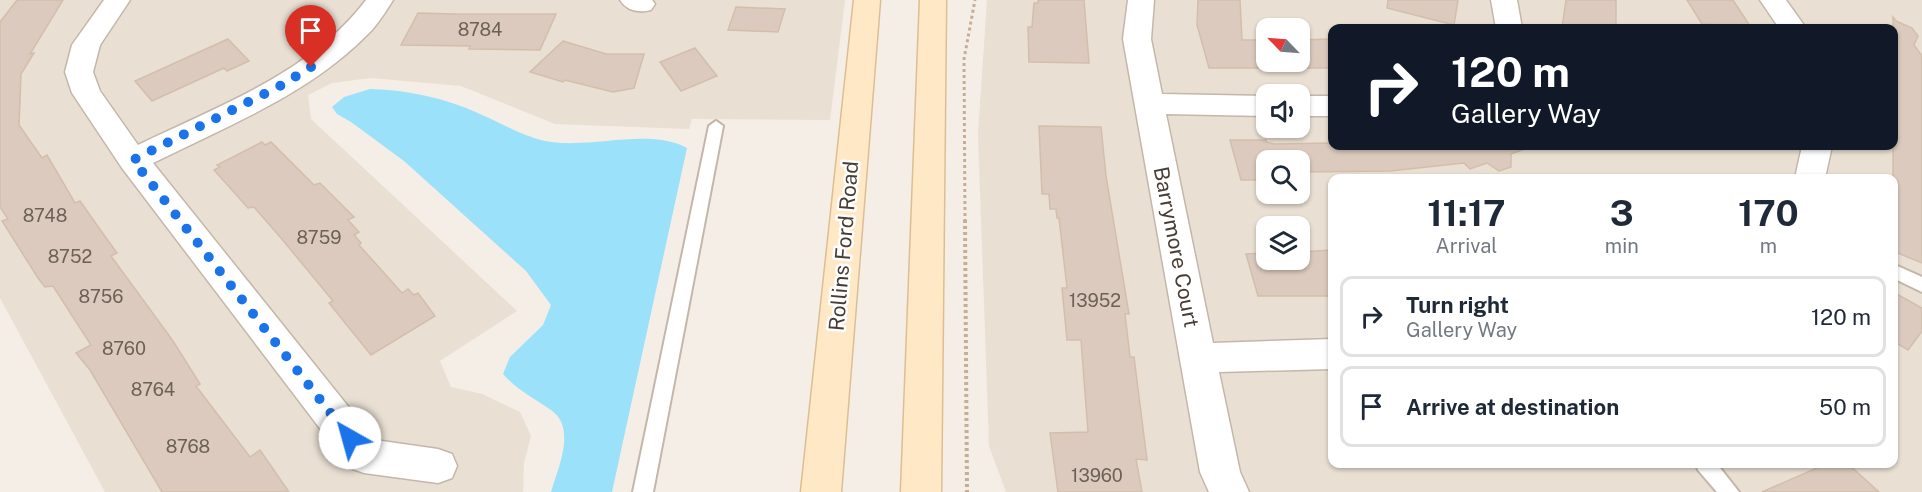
<!DOCTYPE html>
<html lang="en">
<head>
<meta charset="utf-8">
<style>
  body { margin:0; font-family:"Public Sans",sans-serif; background:#f2f2f3; color:#1f2937; height:100vh; display:flex; flex-direction:column; font-size:22px; white-space:nowrap }
  * { box-sizing:border-box; margin:0 }
  p { font-size:20px; color:#747a83 }
  .icon { flex:none; width:33px; height:33px; fill:none; stroke:currentColor; stroke-width:2; stroke-linecap:round; stroke-linejoin:round }
  .map { position:relative; flex:1; overflow:hidden }
  .panel { position:absolute; left:1328px; top:174px; width:570px; height:294px; display:flex; flex-direction:column; background:#fff; border-radius:12px; box-shadow:0 2px 4px #0004 }
  .panel>* { flex:none }
  .top-card { position:absolute; left:1328px; top:24px; width:570px; height:126px; border-radius:12px; box-shadow:0 2px 4px #0004; background:#111827; color:#fff; overflow:hidden }
  .needle { width:39px; rotate:295deg }
  .tools { position:absolute; left:1256px; top:18px; display:grid; gap:12px }
  .tools a { display:grid; place-items:center; width:54px; height:54px; border-radius:12px; background:#fff; box-shadow:0 2px 4px #0004; font-size:30px }
  .pin { position:absolute; display:grid; place-items:center; width:51px; height:51px; color:#fff; margin:-62px -26px; border-radius:50% 50% 50% 0; rotate:-45deg; box-shadow:0 0 6px #0007 }
  .pin .icon { rotate:45deg }
  .me { position:absolute; width:66px; margin:-33px; rotate:322deg; stroke-linejoin:round; filter:drop-shadow(0 0 4px #0008) }
  .turn { display:flex; align-items:center; gap:21px; height:126px; padding:0 24px; font-size:27px }
  .turn .icon { width:78px; height:78px; stroke-width:2.5 }
  .turn b { display:block; font-size:42px; line-height:51px }
  .eta { display:flex; justify-content:space-evenly; align-items:center; height:102px; text-align:center }
  .eta b { font-size:36px; font-weight:700; line-height:42px }
  ul { padding:0; list-style:none }
  li { display:flex; align-items:center; gap:18px; height:81px; margin:0 12px 9px; padding:0 12px; border:3px solid #e0e1e3; border-radius:12px }
  li div { flex:1 }
  li b { display:block; font-size:22px }
  li em { font-style:normal }
  .map>svg:first-child { display:block }
  .residential { fill:#e9dfd3; fill-rule:evenodd }
  .water { fill:#9be1f9 }
  .building { fill:#dbcabd; stroke:#d3beac; stroke-width:1.5 }
  .lines { fill:none; stroke-linecap:round; stroke-linejoin:round }
  .service-casing { stroke:#c4b7aa; stroke-width:4 }
  .minor-casing { stroke:#c4b7aa; stroke-width:3 }
  .secondary-casing { stroke:#ddbe92; stroke-width:3 }
  .path-far1 { stroke:#c5ad96; stroke-width:3; stroke-dasharray:3 3; stroke-linecap:butt }
  .path { stroke:#c5ad96; stroke-width:4; stroke-dasharray:3 3; stroke-linecap:butt }
  .service { fill:#fff; fill-rule:evenodd }
  .minor { fill:#fff; fill-rule:evenodd }
  .secondary { fill:#ffe8c5; fill-rule:evenodd }
  .route { stroke:#1a73e8; stroke-width:10; stroke-dasharray:0 18 }
  .labels { text-anchor:middle; stroke-width:5; stroke-linejoin:round; paint-order:stroke }
  .number-label { font-size:18px; fill:#6d6056 }
  .street-label { font-size:21px; fill:#483d34; stroke:#fff }
</style>
</head>
<body>
<div class="map">
<svg width="1922" height="492" viewBox="0 0 1922 492">
  <rect width="100%" height="100%" fill="#f5eee6"/>
  <g class="residential">
    <polygon points="0,0 845,0 830,120 692,119 689,129 555,124 461,86 371,78 332,83 308,95 311,119 517,311 440,361 451,387 482,394 520,412 531,436 524,463 523,492 105,492 0,298"/>
    <path d="M 987,0 L 1922,0 L 1922,492 L 1006,492 L 989,446 L 978,134 ZM 1266,28 L 1299,28 L 1299,62 L 1266,62 ZM 1332,28 L 1893,28 L 1893,146 L 1332,146 ZM 1266,94 L 1299,94 L 1299,128 L 1266,128 ZM 1266,160 L 1299,160 L 1299,194 L 1266,194 ZM 1332,178 L 1893,178 L 1893,464 L 1332,464 ZM 1266,226 L 1299,226 L 1299,260 L 1266,260 Z"/>
  </g>
  <path class="water" d="M 370,89 C 409,90 445,98 480,114 C 503,124 528,139 552,142 C 595,148 650,128 687,148 L 612,492 L 551,492 C 558,468 577,428 551,410 C 534,398 517,390 503,374 L 510,357 L 543,325 L 551,305 L 526,271 L 404,161 L 351,122 L 337,114 L 332,107 L 344,97 Z"/>
  <g class="building">
    <polygon points="17,0 63,0 30,54 34,53 21,74 19,125 42,158 47,155 75,203 80,201 109,242 117,253 111,256 173,341 200,384 196,386 250,457 260,450 289,492 162,492 90,370 76,353 91,345 53,286 45,287 38,278 2,221 8,219 0,207 0,22"/>
    <polygon points="1038,0 1084,0 1089,63 1029,62 1028,27 1032,27 1034,3 1038,3"/>
    <polygon points="1198,0 1240,0 1242,40 1266,40 1266,62 1299,62 1299,40 1332,39 1332,68 1209,68 1197,25"/>
    <polygon points="1388,0 1458,0 1454,25 1387,8"/>
    <polygon points="1566,0 1616,0 1616,28 1562,28"/>
    <polygon points="1687,0 1733,0 1750,26 1702,24"/>
    <polygon points="736,7 785,9 778,32 728,30"/>
    <polygon points="418,13 454,14 556,14 540,50 469,49 470,46 401,45"/>
    <polygon points="1893,17 1896,21 1912,28 1918,36 1914,45 1922,56 1922,263 1893,251"/>
    <polygon points="228,39 249,61 227,71 224,68 152,101 135,81"/>
    <polygon points="563,41 606,54 644,54 634,88 613,92 565,80 563,82 530,72"/>
    <polygon points="695,48 717,76 681,91 660,62"/>
    <polygon points="1039,126 1101,127 1106,176 1129,314 1125,314 1130,357 1134,357 1147,460 1136,459 1142,492 1058,492 1050,433 1088,432 1081,340 1067,340 1062,288 1067,288 1059,218 1057,218 1056,209 1050,209 1049,194 1042,194"/>
    <polygon points="1230,140 1266,140 1266,142 1274,144 1332,143 1332,146 1527,146 1527,148 1511,154 1511,167 1499,171 1487,163 1470,169 1464,163 1390,171 1299,172 1299,160 1266,160 1266,180 1241,180"/>
    <polygon points="262,142 265,145 271,142 314,185 320,183 354,217 348,220 359,232 354,235 361,243 359,245 402,293 408,289 414,295 418,293 435,316 371,355 329,303 333,301 281,238 254,207 248,208 214,170 220,167 217,165"/>
    <polygon points="1332,250 1332,296 1258,296 1246,254 1266,253 1266,260 1299,260 1299,252"/>
    <polygon points="1893,292 1922,308 1922,331 1908,350 1893,341"/>
    <polygon points="1826,464 1848,464 1879,492 1762,492"/>
  </g>
  <g class="lines">
    <g class="service-casing">
      <g id="service">
        <polygon points="716,121 723,126 653,492 633,492 709,126"/>
        <polygon points="1893,264 1922,277 1922,292 1893,278"/>
        <polygon points="1696,464 1717,464 1739,492 1717,492 1698,470"/>
      </g>
    </g>
    <g class="minor-casing">
      <g id="minor">
        <path d="M 104,0 L 130,0 L 100,45 L 93,72 L 100,91 L 138,145 C 218,106 311,73 366,0 L 393,0 C 386,11 378,24 369,33 C 310,94 227,126 153,163 L 375,440 L 438,449 L 452,454 L 457,466 L 452,478 L 438,483 L 364,473 L 350,468 L 122,168 L 72,93 L 65,72 L 72,45 Z"/>
        <path d="M 620,0 L 652,0 L 655,4 L 651,10 C 639,13 627,11 620,0 Z"/>
        <polygon points="1128,0 1154,0 1151,39 1162,94 1266,96 1266,116 1166,114 1213,343 1332,339 1332,369 1219,372 1240,472 1249,492 1209,492 1200,472 1123,39"/>
        <polygon points="1491,0 1517,0 1522,28 1496,28"/>
        <polygon points="1760,0 1786,0 1806,28 1779,28"/>
        <rect x="1299" y="96" width="33" height="20"/>
        <polygon points="1802,146 1832,146 1825,178 1795,178"/>
      </g>
    </g>
    <g class="secondary-casing">
      <g id="secondary">
        <polygon points="854,0 880,0 841,492 801,492"/>
        <polygon points="920,0 946,0 941,492 901,492"/>
      </g>
    </g>
    <polyline class="path-far1" points="965,222 964,59 975,0"/>
    <polyline class="path" points="965,220 967,492"/>
    <use href="#service" class="service"/>
    <use href="#minor" class="minor"/>
    <use href="#secondary" class="secondary"/>
  </g>
  <g class="lines">
    <polyline class="route" points="311,67 280,86 133,160 350,438"/>
  </g>
  <g class="labels">
    <g class="number-label">
      <text x="480" y="36">8784</text>
      <text x="45" y="222">8748</text>
      <text x="319" y="244">8759</text>
      <text x="70" y="263">8752</text>
      <text x="101" y="303">8756</text>
      <text x="1095" y="307">13952</text>
      <text x="124" y="355">8760</text>
      <text x="153" y="396">8764</text>
      <text x="188" y="453">8768</text>
      <text x="1097" y="482">13960</text>
    </g>
    <g class="street-label">
      <text transform="translate(844 246) rotate(-85)" y="7">Rollins Ford Road</text>
      <text transform="translate(1176 247) rotate(79)" y="7">Barrymore Court</text>
    </g>
  </g>
</svg>
<div class="tools">
<a><svg class="needle" viewBox="-14 -14 28 28"><path d="M0-13l5 13h-10z" fill="#e53935"/><path d="M0 13l5-13h-10z" fill="#747a83"/></svg></a>
<a><svg class="icon" aria-label="sound" viewBox="0 0 24 24"><path d="M4 9h4l5-4v14l-5-4H4zM17 9q2 3 0 6"/></svg></a>
<a><svg class="icon" aria-label="search" viewBox="0 0 24 24"><circle cx="10" cy="10" r="6"/><path d="M15 15l6 6"/></svg></a>
<a><svg class="icon" aria-label="layers" viewBox="0 0 24 24"><path d="M12 4l9 5-9 5-9-5zM3 14l9 5 9-5"/></svg></a>
</div>
<div class="pin" style="left:311px;top:67px;background:#d93025"><svg class="icon" aria-label="arrive" viewBox="0 0 24 24"><path d="M6 21V4h12l-3 4 3 4H6"/></svg></div>
<svg class="me" style="left:350px;top:438px" viewBox="-20 -20 40 40"><circle r="19" fill="#fff"/><path d="M0-13L10 11 0 6-10 11z" fill="#1a73e8"/></svg>
<div class="top-card">
<div class="turn"><svg class="icon" aria-label="right" viewBox="0 0 24 24"><path d="M7 20v-9h11M14 6l5 5-5 5"/></svg><div><b>120 m</b>Gallery Way</div></div>
</div>
<section class="panel">
<div class="eta">
<div><b>11:17</b><p>Arrival</p></div>
<div><b>3</b><p>min</p></div>
<div><b>170</b><p>m</p></div>
</div>
<ul>
<li><svg class="icon" aria-label="right" viewBox="0 0 24 24"><path d="M7 20v-9h11M14 6l5 5-5 5"/></svg><div><b>Turn right</b><p>Gallery Way</p></div><em>120 m</em></li>
<li><svg class="icon" aria-label="arrive" viewBox="0 0 24 24"><path d="M6 21V4h12l-3 4 3 4H6"/></svg><div><b>Arrive at destination</b></div><em>50 m</em></li>
</ul>
</section>
</div>
</body>
</html>
